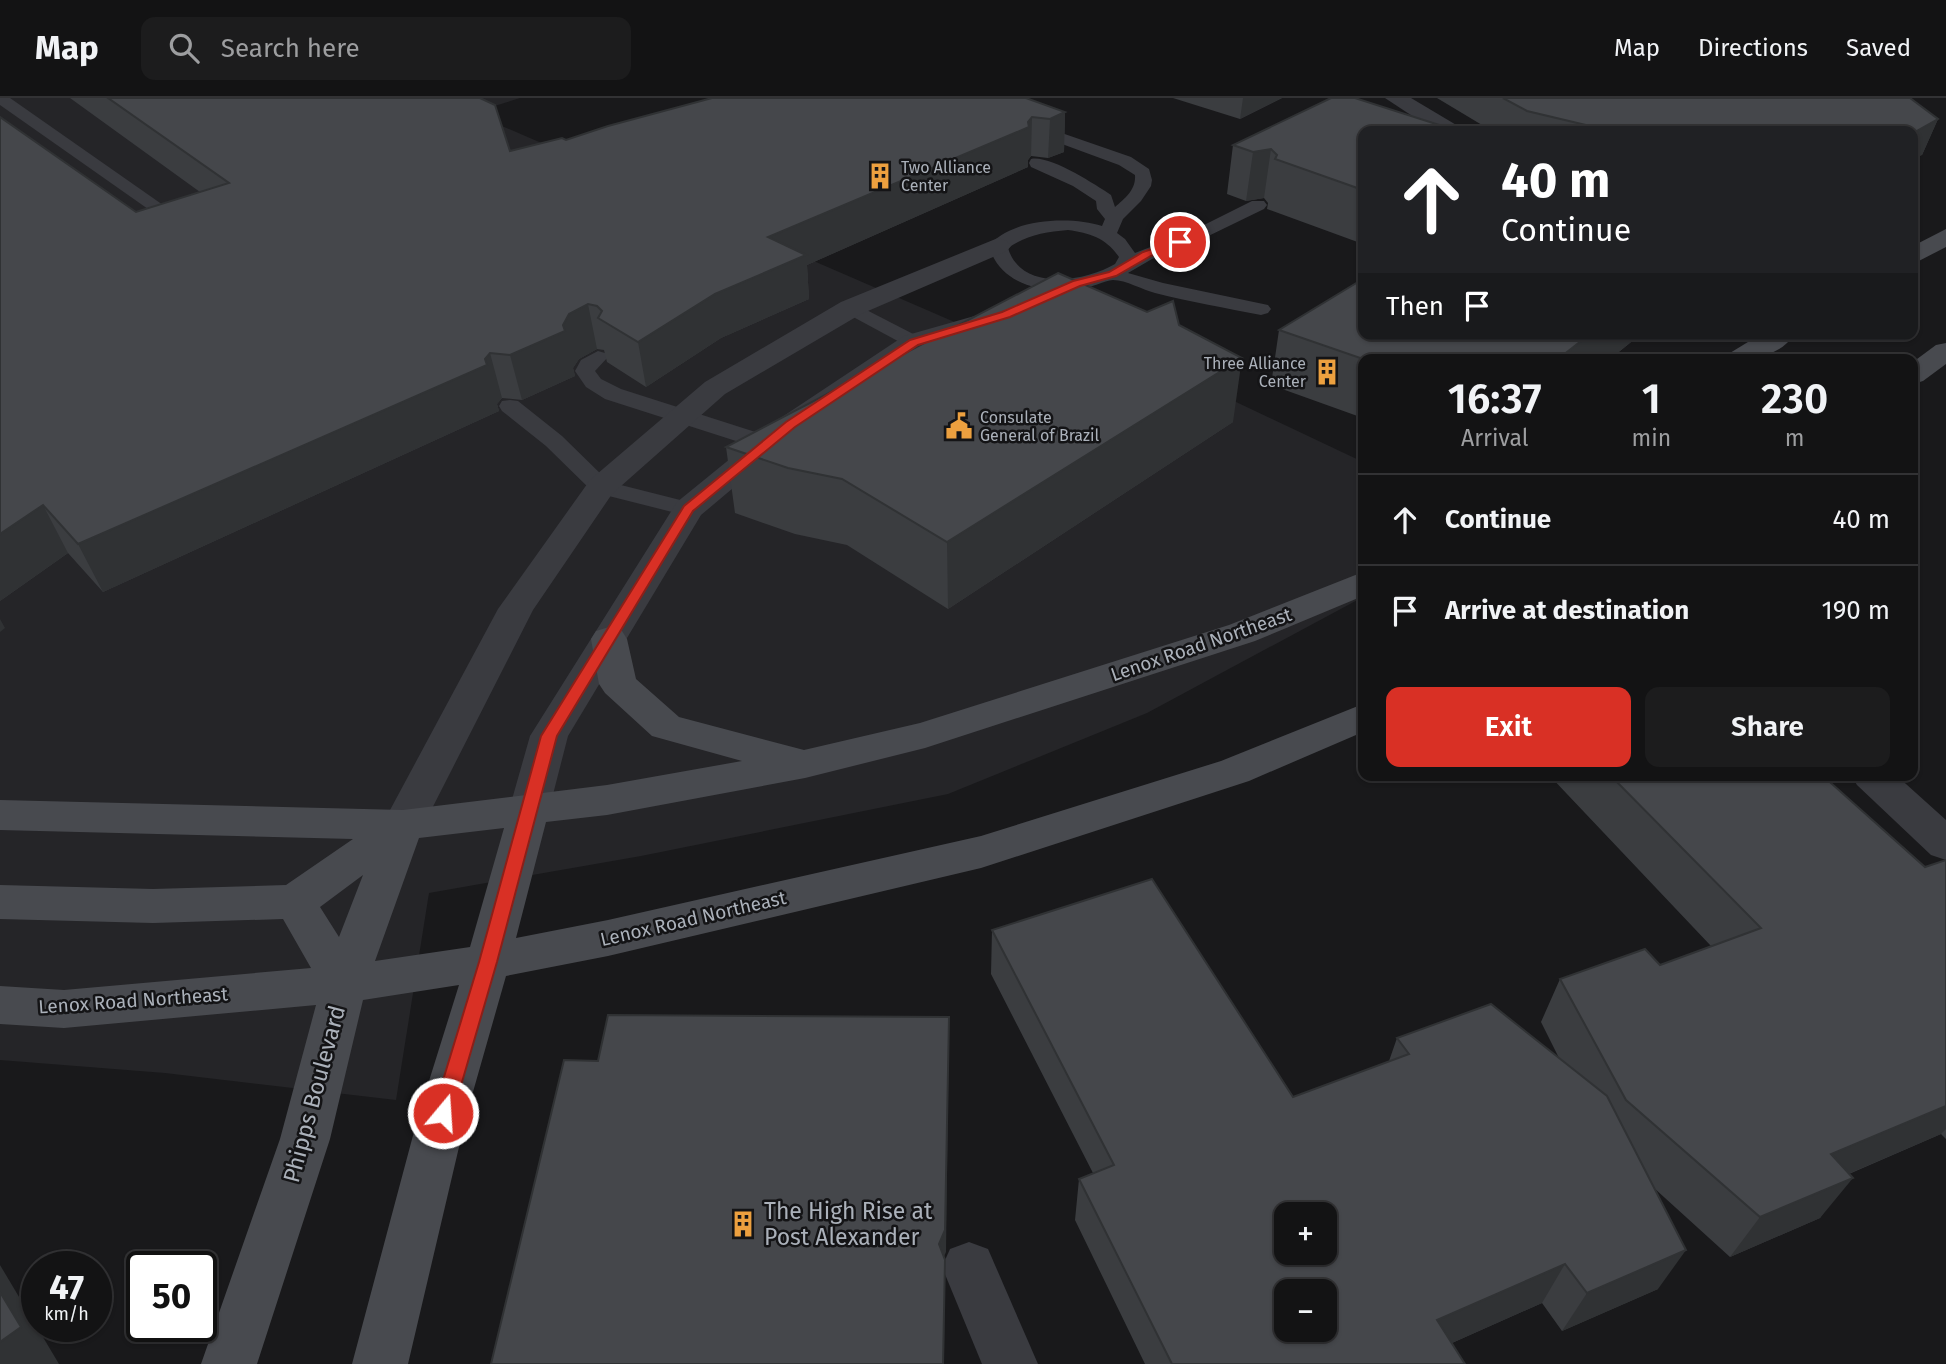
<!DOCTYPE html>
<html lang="en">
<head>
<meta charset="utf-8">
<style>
  body { margin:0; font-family:"Fira Sans",sans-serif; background:#1c1c1d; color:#f1f3f6; height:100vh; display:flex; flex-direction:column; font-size:26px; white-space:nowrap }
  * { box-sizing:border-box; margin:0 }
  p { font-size:23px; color:#9d9ea0 }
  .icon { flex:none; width:38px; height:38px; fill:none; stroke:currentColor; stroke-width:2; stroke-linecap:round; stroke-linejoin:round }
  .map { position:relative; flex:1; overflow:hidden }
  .drawer { position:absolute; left:1358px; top:256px; width:560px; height:427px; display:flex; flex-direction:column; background:#131314; border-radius:14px; box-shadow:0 2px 5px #0004,0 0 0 2px #323234 }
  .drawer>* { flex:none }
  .top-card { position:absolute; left:1358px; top:28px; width:560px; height:214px; border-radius:14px; box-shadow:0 2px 5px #0004,0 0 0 2px #323234; background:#202124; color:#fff; overflow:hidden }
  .fabs { position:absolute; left:1274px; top:1104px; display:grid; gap:14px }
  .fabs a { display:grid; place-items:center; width:63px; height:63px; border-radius:14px; background:#131314; box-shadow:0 2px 5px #0004,0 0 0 2px #323234; font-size:35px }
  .speed { position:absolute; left:21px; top:1153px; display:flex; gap:14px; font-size:35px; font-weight:700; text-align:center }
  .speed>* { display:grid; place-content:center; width:91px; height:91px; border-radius:50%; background:#131314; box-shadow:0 2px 5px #0004,0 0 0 2px #323234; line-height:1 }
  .speed small { font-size:18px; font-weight:400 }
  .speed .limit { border:4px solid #111; border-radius:10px; background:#fff; color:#111 }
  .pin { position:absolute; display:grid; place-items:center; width:60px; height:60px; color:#fff; margin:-30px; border:4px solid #fff; border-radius:50%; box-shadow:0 2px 7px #0007 }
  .me { position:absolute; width:77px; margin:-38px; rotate:18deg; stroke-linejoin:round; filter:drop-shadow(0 0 5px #0008) }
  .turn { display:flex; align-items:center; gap:24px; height:147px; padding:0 28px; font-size:32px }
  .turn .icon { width:91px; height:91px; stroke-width:2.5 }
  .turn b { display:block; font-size:49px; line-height:60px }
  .then { display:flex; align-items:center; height:66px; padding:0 28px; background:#0003; gap:14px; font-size:26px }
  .eta { display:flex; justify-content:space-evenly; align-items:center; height:119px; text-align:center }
  .eta b { font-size:42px; font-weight:600; line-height:49px }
  .action { display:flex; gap:14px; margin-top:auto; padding:14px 28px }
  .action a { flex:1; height:80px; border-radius:14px; background:#d93025; color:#fff; font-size:28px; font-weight:600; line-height:80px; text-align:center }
  .action a+a { background:#1c1c1d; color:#f1f3f6 }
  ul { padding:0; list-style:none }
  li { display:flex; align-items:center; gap:21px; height:91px; padding:0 28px; border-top:2px solid #323234 }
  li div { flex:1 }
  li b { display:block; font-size:26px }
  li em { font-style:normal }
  header { display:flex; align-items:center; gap:42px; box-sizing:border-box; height:98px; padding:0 35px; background:#131314; border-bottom:2px solid #323234 }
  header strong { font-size:33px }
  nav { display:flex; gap:38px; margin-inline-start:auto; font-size:24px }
  .search { width:490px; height:63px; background:#1c1c1d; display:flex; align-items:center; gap:18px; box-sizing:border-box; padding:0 24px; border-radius:14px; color:#9d9ea0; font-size:26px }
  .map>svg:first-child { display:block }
  .built { fill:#252528 }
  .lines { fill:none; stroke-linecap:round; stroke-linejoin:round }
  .service { fill:#3a3b40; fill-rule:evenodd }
  .minor { fill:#3a3b40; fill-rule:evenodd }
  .secondary { fill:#484a4f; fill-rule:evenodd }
  .wall { fill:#3b3d40 }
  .shaded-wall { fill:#303234 }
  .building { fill:#45474b; stroke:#303234; stroke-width:2; fill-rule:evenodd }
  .route { fill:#d93025; stroke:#8d1f18; stroke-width:2 }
  .labels { text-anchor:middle; stroke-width:5; stroke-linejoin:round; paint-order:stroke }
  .far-poi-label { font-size:16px; fill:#abb1ba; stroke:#141416; text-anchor:start }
  .street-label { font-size:19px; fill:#abb1ba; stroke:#141416 }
  .near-street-label { font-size:23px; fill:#abb1ba; stroke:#141416 }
  .near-poi-label { font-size:23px; fill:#abb1ba; stroke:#141416; text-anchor:start }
</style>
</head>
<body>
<header>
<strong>Map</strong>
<div class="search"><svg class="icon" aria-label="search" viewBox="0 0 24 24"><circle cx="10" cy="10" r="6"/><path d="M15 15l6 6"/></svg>Search here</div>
<nav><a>Map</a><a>Directions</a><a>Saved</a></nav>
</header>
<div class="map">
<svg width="1946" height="1266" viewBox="0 0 1946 1266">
  <rect width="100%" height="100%" fill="#19191b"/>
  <polygon class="built" points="0,0 520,0 472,15 973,232 1023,203 1363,364 1363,499 1147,615 948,696 641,758 429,795 396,1002 165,975 0,962"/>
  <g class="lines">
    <g class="service">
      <polygon points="0,0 10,0 173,114 164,119 158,118 0,7"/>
      <path d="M 1030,24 L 1131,59 L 1149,71 L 1152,82 L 1151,88 L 1141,103 L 1123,121 L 1117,135 L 1125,141 L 1135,155 L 1194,132 L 1252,103 L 1264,103 L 1267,107 L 1264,111 L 1196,144 L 1152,161 L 1128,175 L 1163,185 L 1268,207 L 1271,211 L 1268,215 L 1261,217 C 1226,210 1190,204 1155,195 C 1143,192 1126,182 1113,182 C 1104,183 1092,189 1082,191 C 1045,196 1000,188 989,148 C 1011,120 1071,118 1102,128 L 1105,121 L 1097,111 L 1096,103 L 1073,88 L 1031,69 L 1029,65 L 1031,61 C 1050,57 1094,86 1111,97 L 1115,109 C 1125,100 1136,92 1135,77 L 1119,67 L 1024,32 L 1022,29 ZM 1068,132 C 1090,135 1106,140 1119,159 L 1115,166 C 1085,184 1021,194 1008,150 C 1027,137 1045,134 1068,132 Z"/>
      <polygon points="851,204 921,240 924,244 921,248 907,248 844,214 841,210"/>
      <polygon points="598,253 605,255 608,259 595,273 601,281 621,291 777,341 780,346 777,351 761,351 605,301 586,289 575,273 581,262"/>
      <polygon points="510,302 518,303 562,338 609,384 696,406 700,411 696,416 688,418 593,394 546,348 502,313 499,308 502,303"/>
    </g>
    <g class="minor">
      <polygon points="1385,0 1411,0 1458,28 1461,33 1435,33"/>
      <polygon points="998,140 1007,143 1011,148 1007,153 861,216 725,296 612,396 533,512 418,738 403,742 388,738 382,727 498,511 590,382 705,284 841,204"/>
      <polygon points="992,213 1002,215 1006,221 1002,227 924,250 801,333 701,417 568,638 549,712 543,723 529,727 515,723 509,712 530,638 677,404 779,321 904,238"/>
      <polygon points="1851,677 1896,677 1946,722 1946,762 1931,757 1857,687"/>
      <polygon points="969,1144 988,1151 1038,1266 982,1266 942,1169 950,1151"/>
    </g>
    <g class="secondary">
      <polygon points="1946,131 1946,149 1913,166 1913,148"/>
      <path d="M 1761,236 L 1795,236 C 1778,260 1752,261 1726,261 L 1730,255 Z"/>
      <polygon points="1946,245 1946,266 1923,283 1913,286 1913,264 1936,247"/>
      <path d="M 1363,474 L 1363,498 L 1255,543 L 925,650 L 805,680 L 607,717 L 546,724 L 516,840 L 608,822 L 981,738 L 1221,663 L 1363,606 L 1363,634 L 1249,683 L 981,770 L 608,858 L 506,878 L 467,1015 L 408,1266 L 352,1266 L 419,1015 L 459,887 L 363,902 L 330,1041 L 257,1266 L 201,1266 L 280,1041 L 316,907 L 64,930 L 0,926 L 0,888 L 64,892 L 311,870 L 283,821 L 153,825 L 0,821 L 0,787 L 153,791 L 286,787 L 353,741 L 0,732 L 0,702 L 403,712 L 607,687 L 742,663 L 652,638 L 605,595 L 599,586 L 591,541 L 596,533 L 609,529 L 622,533 L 627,541 L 636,581 L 679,619 L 804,652 L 920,625 L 1229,527 ZM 504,730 L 470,849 L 375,863 L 419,740 ZM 363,777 L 339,839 L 320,809 Z"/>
    </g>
  </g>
  <g class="wall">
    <polygon points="70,0 480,0 510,53 566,42 1065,14 1064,54 1048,60 1031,58 1028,62 1028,69 807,167 809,201 721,240 646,289 607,264 604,252 597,251 579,261 573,270 575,278 522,302 502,300 497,306 499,313 103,494 68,455 0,503 136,114 200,94"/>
    <polygon points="1173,0 1282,0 1240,21"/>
    <polygon points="1437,0 1910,0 1938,21 1922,57 1913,33 1492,33"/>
    <polygon points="1363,33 1363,146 1267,111 1268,105 1264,100 1246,103 1227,96 1233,47"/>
    <polygon points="1147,214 1179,227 1233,324 948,511 847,447 795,436 735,415 726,349"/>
    <polygon points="1279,232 1363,236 1641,236 1610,261 1363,261 1363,320 1271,287"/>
    <polygon points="1549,677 1822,677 1925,769 1946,762 1946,1041 1941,1036 1849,1076 1820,1120 1730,1159 1654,1090 1658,1191 1562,1233 1542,1205 1452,1245 1465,1266 1145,1266 1075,1122 1079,1081 1093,1075 991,876 992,832 1293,999 1389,963 1397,940 1559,960 1541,924 1560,881 1660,867 1711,848"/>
  </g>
  <g class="shaded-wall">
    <polygon points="1243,0 1282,0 1240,21"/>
    <polygon points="1065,14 1064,54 1048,60 1050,21"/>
    <polygon points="1032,19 1031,58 1028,62 1028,69 807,167 809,201 721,240 646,289 638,244 768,139 1028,24"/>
    <polygon points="1938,21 1922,57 1913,62 1913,35"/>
    <polygon points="1271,51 1264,100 1246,103 1253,54"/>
    <polygon points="588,206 597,251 579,261 573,270 575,278 522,302 510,257 563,227 569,216"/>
    <polygon points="1590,236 1641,236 1610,261 1558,261"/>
    <polygon points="490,255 502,300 497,306 499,313 103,494 78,446 485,261"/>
    <polygon points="1242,260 1233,324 948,511 947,444"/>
    <polygon points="43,407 68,455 0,503 0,436"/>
    <polygon points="0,521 5,530 0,534"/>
    <polygon points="949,919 946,1154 940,1168 939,1146"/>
    <polygon points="1946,1008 1946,1031 1941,1036 1799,1097 1831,1056"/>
    <polygon points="1853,1080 1820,1120 1730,1159 1760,1119"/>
    <polygon points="1686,1152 1658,1191 1562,1233 1587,1195"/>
    <polygon points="945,1162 944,1266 943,1266"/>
    <polygon points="1565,1166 1542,1205 1418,1260 1437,1222"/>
    <polygon points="0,1167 59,1266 0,1266"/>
  </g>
  <g class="building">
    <polygon points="108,0 480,0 495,7 510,53 562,40 566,42 608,28 712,0 1026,0 1065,14 1050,21 1032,19 1028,24 1029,29 768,139 806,157 715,196 638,244 598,220 602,213 597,208 588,206 569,216 563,227 565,233 510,257 490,255 485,261 487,267 78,446 43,407 0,436 0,19 136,114 229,85"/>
    <polygon points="1331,0 1355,0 1458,33 1363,33 1363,92 1275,61 1277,57 1271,51 1253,54 1233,47"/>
    <polygon points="1503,0 1910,0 1938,21 1913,35 1913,33 1611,33 1527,13"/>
    <polygon points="1058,175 1147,214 1173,203 1179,227 1242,260 947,444 842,381 788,370 726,349"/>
    <polygon points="1363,181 1363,236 1590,236 1558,261 1363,261 1279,232"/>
    <polygon points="1610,677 1822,677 1925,769 1946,762 1946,1008 1831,1056 1853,1080 1760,1119 1626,1002 1560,881 1645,851 1660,867 1761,830"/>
    <path d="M 1152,781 L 1293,999 L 1409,956 L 1397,940 L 1491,906 L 1607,998 L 1686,1152 L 1587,1195 L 1565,1166 L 1437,1222 L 1465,1266 L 1172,1266 L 1079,1081 L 1114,1067 L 992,832 ZM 1286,1116 L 1325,1116 L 1325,1155 L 1286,1155 ZM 1286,1194 L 1325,1194 L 1325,1232 L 1286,1232 Z"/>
    <polygon points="608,917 949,919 945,1132 939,1146 945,1162 943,1266 491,1266 564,962 598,963"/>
    <polygon points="0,1194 21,1229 0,1244"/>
  </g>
  <polygon class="route" points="1180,141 1185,144 1183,147 1151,158 1116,178 1080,188 1010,219 918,247 795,329 693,413 557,638 497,864 453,1015 450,1021 443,1024 436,1021 433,1015 479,864 541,638 684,408 786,324 910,242 1002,214 1073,183 1109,174 1143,154"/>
  <defs>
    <g id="building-bare" transform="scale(2.1)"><path d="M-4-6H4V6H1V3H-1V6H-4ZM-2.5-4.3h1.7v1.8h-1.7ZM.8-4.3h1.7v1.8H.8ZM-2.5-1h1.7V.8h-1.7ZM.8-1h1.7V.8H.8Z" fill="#eca03f" stroke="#141416" stroke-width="2.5" paint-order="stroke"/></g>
    <g id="civic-bare" transform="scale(2.1)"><path d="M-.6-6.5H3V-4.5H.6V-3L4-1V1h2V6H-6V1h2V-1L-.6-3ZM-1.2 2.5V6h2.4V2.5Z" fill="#eca03f" stroke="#141416" stroke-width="2.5" paint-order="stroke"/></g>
  </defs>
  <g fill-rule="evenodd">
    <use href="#building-bare" x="880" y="78"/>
    <use href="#building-bare" x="1327" y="274"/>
    <use href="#civic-bare" x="959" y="328"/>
    <use href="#building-bare" x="743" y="1126"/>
  </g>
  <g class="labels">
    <g class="far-poi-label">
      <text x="901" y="75">Two Alliance<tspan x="901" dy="18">Center</tspan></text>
      <text x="1306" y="271" text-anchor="end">Three Alliance<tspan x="1306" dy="18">Center</tspan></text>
      <text x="980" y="325">Consulate<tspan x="980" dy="18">General of Brazil</tspan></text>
    </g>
    <g class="street-label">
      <text transform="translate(1201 546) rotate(-19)" y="7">Lenox Road Northeast</text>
      <text transform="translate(693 820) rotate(-13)" y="7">Lenox Road Northeast</text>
      <text transform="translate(133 902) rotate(-4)" y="7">Lenox Road Northeast</text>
    </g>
    <g class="near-street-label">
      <text transform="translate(314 996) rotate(-75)" y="8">Phipps Boulevard</text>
    </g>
    <g class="near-poi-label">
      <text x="764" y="1121">The High Rise at<tspan x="764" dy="26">Post Alexander</tspan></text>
    </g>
  </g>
</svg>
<div class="fabs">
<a>+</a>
<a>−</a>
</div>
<div class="speed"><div>47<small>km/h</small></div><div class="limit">50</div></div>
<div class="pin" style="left:1180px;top:144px;background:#d93025"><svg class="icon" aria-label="arrive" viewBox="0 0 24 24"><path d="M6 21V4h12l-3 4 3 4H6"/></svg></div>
<svg class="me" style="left:443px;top:1015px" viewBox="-20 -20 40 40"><circle r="17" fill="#d93025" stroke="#fff" stroke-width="3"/><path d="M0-11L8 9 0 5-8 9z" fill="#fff"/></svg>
<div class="top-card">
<div class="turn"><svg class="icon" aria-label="ahead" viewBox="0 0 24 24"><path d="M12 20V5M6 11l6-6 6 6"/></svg><div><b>40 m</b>Continue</div></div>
<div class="then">Then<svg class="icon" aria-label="arrive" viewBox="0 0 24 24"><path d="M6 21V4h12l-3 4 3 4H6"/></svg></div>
</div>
<section class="drawer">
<div class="eta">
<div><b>16:37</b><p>Arrival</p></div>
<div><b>1</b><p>min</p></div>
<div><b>230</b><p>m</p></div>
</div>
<ul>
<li><svg class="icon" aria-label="ahead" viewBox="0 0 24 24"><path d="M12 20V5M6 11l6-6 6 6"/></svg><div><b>Continue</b></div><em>40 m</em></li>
<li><svg class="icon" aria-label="arrive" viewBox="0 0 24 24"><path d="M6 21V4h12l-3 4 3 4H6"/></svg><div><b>Arrive at destination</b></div><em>190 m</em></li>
</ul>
<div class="action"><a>Exit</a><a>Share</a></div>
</section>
</div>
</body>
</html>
